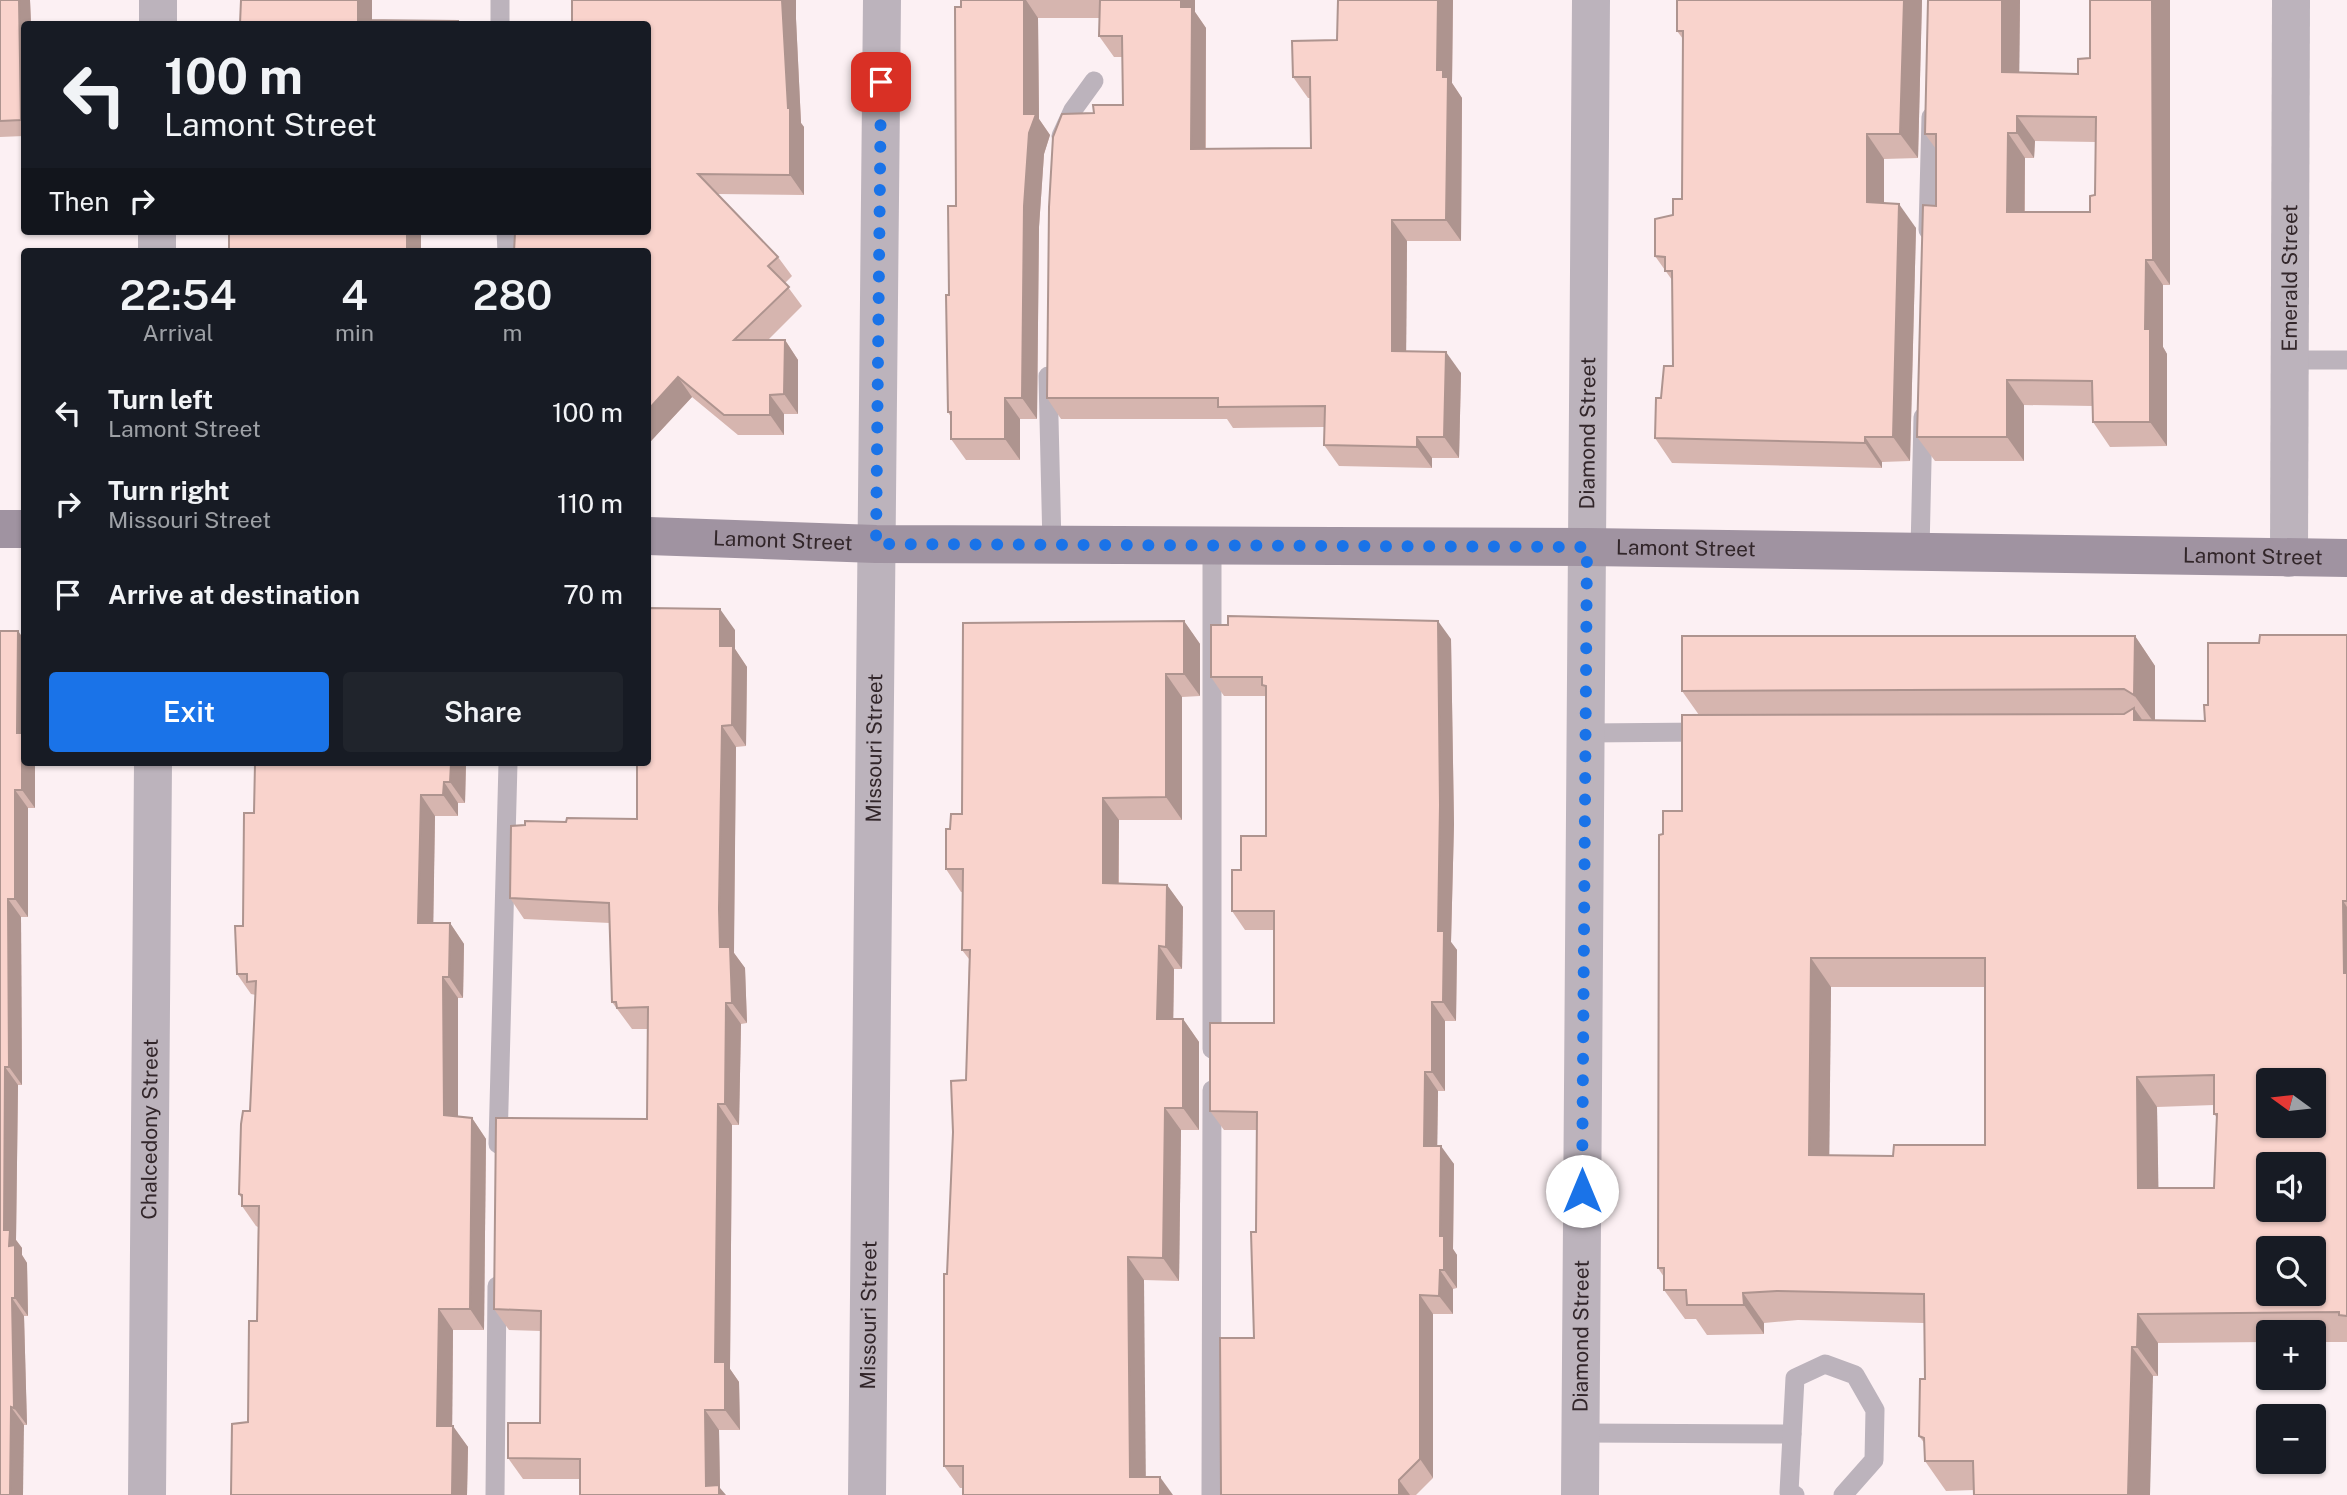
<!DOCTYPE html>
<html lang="en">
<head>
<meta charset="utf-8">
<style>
  body { margin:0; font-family:"Public Sans",sans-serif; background:#20242c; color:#f1f3f6; height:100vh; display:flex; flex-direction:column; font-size:26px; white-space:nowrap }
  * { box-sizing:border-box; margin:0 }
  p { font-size:23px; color:#9ea1a6 }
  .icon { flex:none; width:38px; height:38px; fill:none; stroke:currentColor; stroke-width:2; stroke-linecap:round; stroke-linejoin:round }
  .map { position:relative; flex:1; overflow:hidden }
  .details { position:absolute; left:21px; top:248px; width:630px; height:518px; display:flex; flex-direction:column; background:#171b24; border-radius:7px; box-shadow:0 2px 5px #0004 }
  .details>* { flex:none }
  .hud { position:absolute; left:21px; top:21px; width:630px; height:214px; border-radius:7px; box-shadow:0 2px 5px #0004; background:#171b24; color:#f1f3f6; overflow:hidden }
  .needle { width:46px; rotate:285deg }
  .controls { position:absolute; left:2256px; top:1068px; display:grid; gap:14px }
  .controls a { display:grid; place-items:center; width:70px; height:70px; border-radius:7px; background:#171b24; box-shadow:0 2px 5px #0004; font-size:35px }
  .pin { position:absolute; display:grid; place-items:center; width:60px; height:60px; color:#fff; margin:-30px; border-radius:14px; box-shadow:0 4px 10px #0006 }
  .me { position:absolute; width:77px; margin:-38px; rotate:0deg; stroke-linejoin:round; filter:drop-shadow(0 0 5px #0008) }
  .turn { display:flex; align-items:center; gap:24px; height:147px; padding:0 28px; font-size:32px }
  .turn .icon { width:91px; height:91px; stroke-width:2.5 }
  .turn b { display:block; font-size:49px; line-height:60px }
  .then { display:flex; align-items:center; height:66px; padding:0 28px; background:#0003; gap:14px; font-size:26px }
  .eta { display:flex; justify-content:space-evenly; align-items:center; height:119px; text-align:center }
  .eta b { font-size:42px; font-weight:600; line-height:49px }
  .cta { display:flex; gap:14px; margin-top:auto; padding:14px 28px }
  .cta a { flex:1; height:80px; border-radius:7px; background:#1a73e8; color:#fff; font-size:28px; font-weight:600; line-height:80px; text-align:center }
  .cta a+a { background:#20242c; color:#f1f3f6 }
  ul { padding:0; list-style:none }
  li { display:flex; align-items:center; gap:21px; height:91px; padding:0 28px }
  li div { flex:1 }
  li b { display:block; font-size:26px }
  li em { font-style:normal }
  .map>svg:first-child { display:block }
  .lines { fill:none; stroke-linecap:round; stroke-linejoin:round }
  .lane { stroke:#bcb3bc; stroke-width:19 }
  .street { stroke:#bcb3bc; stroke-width:38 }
  .secondary { stroke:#a093a1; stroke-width:38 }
  .wall { fill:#d6b5af; fill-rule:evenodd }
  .shaded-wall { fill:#ae948f }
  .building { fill:#f9d3cc; stroke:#ae948f; stroke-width:2; fill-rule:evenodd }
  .route { stroke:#1a73e8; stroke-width:12; stroke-dasharray:0 21.6 }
  .labels { text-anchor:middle; stroke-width:6; stroke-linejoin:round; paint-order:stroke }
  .street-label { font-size:21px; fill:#32262a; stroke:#fcf0f3 }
</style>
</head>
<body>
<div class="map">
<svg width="2347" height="1495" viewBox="0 0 2347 1495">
  <rect width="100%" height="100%" fill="#fcf0f3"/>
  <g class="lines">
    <g class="lane">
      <polyline points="500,0 500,24"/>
      <polyline points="1061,136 1073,110 1094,81"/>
      <polyline points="1928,230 1931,117"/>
      <polyline points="506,231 507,252"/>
      <polyline points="2290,360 2347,360"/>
      <polyline points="1048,376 1052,546"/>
      <polyline points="1920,551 1923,417"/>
      <polyline points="1586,733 1707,732"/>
      <polyline points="1212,1049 1212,548"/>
      <polyline points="498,1144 508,763"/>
      <polyline points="1581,1433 1792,1434"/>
      <polyline points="495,1495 497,1286"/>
      <polyline points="1211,1495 1212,1090"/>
      <polyline points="1795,1495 1789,1492 1795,1378 1825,1364 1855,1375 1875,1410 1874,1460 1843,1495"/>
    </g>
    <g class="street">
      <polyline points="158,24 158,0"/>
      <polyline points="157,252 157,231"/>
      <path id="s1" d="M 2289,558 L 2291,0"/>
      <path id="s2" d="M 147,1495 L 153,763"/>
      <path id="s3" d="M 867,1495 L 882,0"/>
      <path id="s4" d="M 1580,1495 L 1591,0"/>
    </g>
    <g class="secondary">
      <polyline points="0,529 24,529"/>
      <path id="s5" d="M 648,536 L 876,544 L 1587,547 L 2347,558"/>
    </g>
  </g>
  <g class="wall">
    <polygon points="0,0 30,0 31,24 24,24 24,136 0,137"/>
    <polygon points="961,0 1195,0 1195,12 1206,28 1206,149 1311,148 1310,98 1308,98 1293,77 1337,40 1338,0 1453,0 1452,83 1462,98 1461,241 1407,241 1406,351 1461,373 1459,458 1432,458 1432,468 1339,466 1324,445 1324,427 1233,428 1227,419 1061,419 1047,398 1094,113 1123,105 1122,57 1114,57 1099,36 1099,18 1038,18 1039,119 1050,135 1044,154 1039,227 1037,419 1020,419 1020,460 966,460 951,439 951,417 948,412 949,295 956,206"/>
    <polygon points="1677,0 1922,0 1918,158 1884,159 1884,203 1916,228 1910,461 1882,462 1882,468 1672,463 1655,438 1661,398 1673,366 1672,280 1655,256 1673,215 1682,199 1683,39 1677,31"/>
    <path d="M 1928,0 L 2020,0 L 2019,73 L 2078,74 L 2170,285 L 2163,285 L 2163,347 L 2167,354 L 2167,446 L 2110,447 L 2093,422 L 2093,406 L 2024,405 L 2024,461 L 1935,461 L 1917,437 L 1936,206 L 1936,149 L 1925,134 ZM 2035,141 L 2096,142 L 2095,195 L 2090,212 L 2025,212 L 2025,158 L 2034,158 Z"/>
    <polygon points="796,19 801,123 804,127 804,195 717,194 778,257 792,276 785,283 802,306 768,340 785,340 798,360 798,414 784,414 784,435 738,435 692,397 651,441 648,437 648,231"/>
    <polygon points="1184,621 1200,644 1200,696 1182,697 1182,820 1119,820 1119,884 1167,885 1183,907 1182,969 1174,969 1173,1019 1183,1019 1199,1042 1199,1130 1181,1130 1179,1281 1144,1280 963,1488 960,1488 944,1466 947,1274 966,1080 969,959 962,950 963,892 961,892 946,869 950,829 962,814"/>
    <polygon points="735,630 735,649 747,667 746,746 736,747 734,930 734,953 745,968 747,1023 741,1024 739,1125 732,1125 730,1369 739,1382 740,1430 719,1430 720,1488 580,1479 523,1479 508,1458 540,1423 541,1331 509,1330 494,1309 647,1119 648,1029 632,1029 612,1002 610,923 524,919 510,898 525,825 566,822 637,819"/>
    <polygon points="0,631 24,763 35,763 35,808 28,808 28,917 21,917 22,1085 18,1085 16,1240 22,1248 22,1255 27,1263 28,1316 24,1316 27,1425 24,1425 0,1495"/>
    <path d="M 2347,635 L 2347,1342 L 2314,1342 L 2314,1332 L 2268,1332 L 2268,1342 L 2158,1343 L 2158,1376 L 2153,1376 L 1974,1490 L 1946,1491 L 1925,1461 L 1925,1444 L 1919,1436 L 1925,1379 L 1924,1323 L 1798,1320 L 1764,1323 L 1764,1334 L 1707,1335 L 1696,1319 L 1685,1319 L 1664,1290 L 1664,1277 L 1658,1268 L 1663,834 L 1682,811 L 1699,715 L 1682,691 L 2135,636 L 2155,666 L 2155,721 L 2205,721 L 2208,705 L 2259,643 ZM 1831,987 L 1985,987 L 1985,1145 L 1893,1156 L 1829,1155 ZM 2214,1105 L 2214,1114 L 2217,1118 L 2214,1188 L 2158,1188 L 2157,1107 Z"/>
    <polygon points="1451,639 1454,824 1451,942 1457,950 1456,1021 1445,1021 1445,1091 1438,1091 1437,1146 1454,1164 1453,1249 1457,1255 1457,1288 1453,1289 1453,1314 1433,1314 1433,1478 1416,1495 1221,1495 1254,1338 1257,1130 1224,1130 1210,1111 1274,1023 1274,930 1245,930 1232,911 1266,836 1266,696 1224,696 1211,677"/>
    <polygon points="255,763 466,763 465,803 458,803 458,816 435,816 433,923 450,923 464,944 463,998 458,998 458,1116 472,1118 486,1139 484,1330 453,1330 452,1426 468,1447 467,1495 231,1495 248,1422 257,1321 258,1227 256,1226 242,1206 242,1199 239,1194 250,1111 256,995 251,994 237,974 243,926 254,813"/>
  </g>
  <g class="shaded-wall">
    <polygon points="19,0 30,0 31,24 24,24 24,125 21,120"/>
    <polygon points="358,0 372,0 372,24 358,20"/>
    <polygon points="782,0 796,0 796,19 801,123 804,127 804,195 790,175"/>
    <polygon points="1024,0 1026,0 1038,18 1039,119 1050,135 1044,154 1039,227 1037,419 1022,398 1024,114"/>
    <polygon points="1181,0 1195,0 1195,12 1206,28 1205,170 1191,149"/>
    <polygon points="1438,0 1453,0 1452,83 1462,98 1461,241 1446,220 1437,70"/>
    <polygon points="1904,0 1922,0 1918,158 1900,134"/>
    <polygon points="2002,0 2020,0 2019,97 2002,72"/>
    <polygon points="2152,0 2170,0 2170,285 2153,260"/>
    <polygon points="2017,116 2035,141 2034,158 2017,133"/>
    <polygon points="2008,133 2025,158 2024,236 2007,212"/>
    <polygon points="1867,134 1884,159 1884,227 1867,202"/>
    <polygon points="1899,204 1916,228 1910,461 1893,437"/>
    <polygon points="1392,220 1407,241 1406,372 1392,351"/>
    <rect x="407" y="231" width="14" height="21"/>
    <polygon points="2146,260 2163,285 2163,347 2167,354 2167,446 2150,422 2145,329"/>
    <polygon points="785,340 798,360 798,414 784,394"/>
    <polygon points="1446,352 1461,373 1459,458 1444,437"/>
    <polygon points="678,377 692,397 651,441 648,436 648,410"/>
    <polygon points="2007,380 2024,405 2024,461 2007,437"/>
    <polygon points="770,395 784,414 784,435 770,415"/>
    <polygon points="1005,398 1020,419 1020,460 1005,439"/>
    <polygon points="1417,437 1432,458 1432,468 1417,447"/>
    <polygon points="1865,437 1882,462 1882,468 1865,443"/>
    <polygon points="720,609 735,630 735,649 747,667 746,746 732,725 720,646"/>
    <polygon points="1184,621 1200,644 1200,696 1184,674"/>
    <polygon points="1438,621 1451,639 1454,824 1451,942 1457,950 1456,1021 1443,1002 1438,931"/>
    <polygon points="18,631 24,639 24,763 35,763 35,808 22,790 17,733"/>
    <polygon points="2135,636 2155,666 2155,724 2134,695"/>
    <polygon points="1166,674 1182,697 1182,820 1166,797"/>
    <polygon points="2134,708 2155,738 2134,720"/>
    <polygon points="722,726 736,747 734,953 745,968 747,1023 732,1003 720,947 719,909"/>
    <polygon points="451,763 466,763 465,803 450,782"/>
    <polygon points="444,782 458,803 458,816 443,795"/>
    <polygon points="15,790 28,808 28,917 15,899"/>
    <polygon points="421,795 435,816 433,943 418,923"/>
    <polygon points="1103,798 1119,820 1118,906 1103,883"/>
    <polygon points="1167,885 1183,907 1182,969 1166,947"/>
    <polygon points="8,899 21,917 22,1085 9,1067"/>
    <polygon points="2343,901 2347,907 2347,977 2344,973"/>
    <polygon points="450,923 464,944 463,998 449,977"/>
    <polygon points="1159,946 1174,969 1173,1041 1157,1019"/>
    <polygon points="1811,958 1831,987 1829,1185 1809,1155"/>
    <polygon points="443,977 458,998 458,1135 444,1115"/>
    <polygon points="1432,1002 1445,1021 1445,1091 1432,1072"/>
    <polygon points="726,1003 741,1024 739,1125 725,1104"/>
    <polygon points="1183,1019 1199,1042 1199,1130 1183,1108"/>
    <polygon points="5,1067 18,1085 16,1240 22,1248 22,1255 27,1263 28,1316 15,1298 9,1246 4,1230"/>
    <polygon points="1425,1072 1438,1091 1437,1164 1424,1146"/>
    <polygon points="2137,1077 2157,1107 2159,1218 2138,1188"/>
    <polygon points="718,1104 732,1125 730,1369 739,1382 740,1430 725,1410 715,1362"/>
    <polygon points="1165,1108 1181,1130 1179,1281 1163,1258"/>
    <polygon points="472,1118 486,1139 484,1330 470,1309"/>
    <polygon points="1441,1146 1454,1164 1453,1249 1457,1255 1457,1288 1444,1270 1440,1236"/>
    <polygon points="1128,1257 1144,1280 1146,1495 1130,1477"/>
    <polygon points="1440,1270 1453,1289 1453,1314 1439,1296"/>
    <polygon points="1743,1293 1764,1323 1764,1334 1744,1305"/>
    <polygon points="1420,1295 1433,1314 1433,1478 1420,1459"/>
    <polygon points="12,1298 24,1316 27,1425 14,1408"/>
    <polygon points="439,1309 453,1330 452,1447 437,1426"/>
    <polygon points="2138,1314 2158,1343 2158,1376 2137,1347"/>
    <polygon points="2132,1347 2153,1376 2150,1495 2128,1495"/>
    <polygon points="11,1407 24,1425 23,1495 10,1495"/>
    <polygon points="705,1410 719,1430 720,1488 726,1495 713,1495 706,1486"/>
    <polygon points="453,1426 468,1447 467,1495 452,1495"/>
    <polygon points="1160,1477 1173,1495 1160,1495"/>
    <polygon points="1399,1480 1410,1495 1399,1495"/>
  </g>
  <g class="building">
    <polygon points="0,0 19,0 21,120 0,121"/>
    <polygon points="241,0 358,0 358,20 458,21 458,24 240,24"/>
    <polygon points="572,0 782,0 788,108 790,108 790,175 698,174 778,257 768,266 789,287 734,340 785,340 784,394 770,395 770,415 724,415 678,377 648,410 648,252 514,252 515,233 530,233 530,231 648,231 648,24 572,24"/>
    <polygon points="961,0 1024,0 1024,114 1036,114 1029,133 1024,206 1022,398 1005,398 1005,439 951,439 951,412 948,412 946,295 949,295 948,206 956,206 955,7 961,7"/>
    <polygon points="1100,0 1181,0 1181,7 1192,7 1191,149 1311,148 1310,77 1293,77 1292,41 1337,40 1338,0 1438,0 1437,70 1443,70 1443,77 1448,77 1446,220 1392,220 1392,351 1446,352 1444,437 1417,437 1417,447 1324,445 1325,406 1218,407 1218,398 1047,398 1049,207 1053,137 1062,114 1094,113 1093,105 1123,105 1122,36 1099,36"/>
    <polygon points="1677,0 1904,0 1900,134 1867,134 1867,202 1899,204 1893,437 1865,437 1865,443 1655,438 1656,398 1661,398 1664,366 1673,366 1672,271 1665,271 1665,257 1655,256 1655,219 1673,215 1673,199 1682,199 1683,31 1677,31"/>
    <path d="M 1928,0 L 2002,0 L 2002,72 L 2078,74 L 2078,59 L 2090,58 L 2090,0 L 2152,0 L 2153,260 L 2146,260 L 2145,329 L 2150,329 L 2150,422 L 2093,422 L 2092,381 L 2007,380 L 2007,437 L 1917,437 L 1923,205 L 1936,206 L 1936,134 L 1925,134 ZM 2017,116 L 2096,117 L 2095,195 L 2090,196 L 2090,212 L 2007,212 L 2008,133 L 2017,133 Z"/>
    <rect x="229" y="231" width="178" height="21"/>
    <polygon points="648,608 720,609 720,646 733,646 732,725 722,726 719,909 720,947 730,947 732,1003 726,1003 725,1104 718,1104 715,1362 725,1362 725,1410 705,1410 706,1486 719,1485 719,1495 580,1495 580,1459 508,1458 508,1423 540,1423 541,1311 494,1309 496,1118 647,1119 648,1007 617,1008 616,1002 612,1002 609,903 510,898 511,826 525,825 525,821 566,822 567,818 637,819 637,763 648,763"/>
    <polygon points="1228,616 1438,621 1440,805 1438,931 1444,931 1443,1002 1432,1002 1432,1072 1425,1072 1424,1146 1441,1146 1440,1236 1444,1236 1444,1270 1440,1270 1439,1296 1420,1295 1420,1459 1399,1480 1399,1495 1221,1495 1220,1338 1254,1338 1251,1232 1256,1232 1257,1112 1210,1111 1210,1023 1274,1023 1274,911 1232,911 1232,870 1241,870 1241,836 1266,836 1266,686 1262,685 1262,677 1211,677 1211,625 1228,625"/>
    <polygon points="1184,621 1184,674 1166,674 1166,797 1103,798 1103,883 1167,885 1166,947 1159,946 1157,1019 1183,1019 1183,1108 1165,1108 1163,1258 1128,1257 1130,1477 1160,1477 1160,1495 963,1495 963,1466 944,1466 944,1274 947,1274 953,1132 951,1081 966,1080 970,950 962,950 963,869 946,869 946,829 950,829 951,814 962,814 963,623"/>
    <polygon points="0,631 18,631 17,733 22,733 22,790 15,790 15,899 8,899 9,1067 5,1067 4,1230 10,1230 9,1246 15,1245 15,1298 12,1298 14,1408 11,1407 10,1495 0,1495"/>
    <path d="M 2260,635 L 2347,635 L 2347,901 L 2343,901 L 2344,973 L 2347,973 L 2347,1316 L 2339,1315 L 2339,1312 L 2138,1314 L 2137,1347 L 2132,1347 L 2128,1495 L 1974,1495 L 1973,1461 L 1925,1461 L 1924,1438 L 1919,1436 L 1920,1379 L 1925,1379 L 1924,1294 L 1777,1291 L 1743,1293 L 1744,1305 L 1687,1305 L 1686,1290 L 1664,1290 L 1664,1268 L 1658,1268 L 1659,835 L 1663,834 L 1663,811 L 1682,811 L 1682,715 L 2124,714 L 2134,708 L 2134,720 L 2205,721 L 2204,705 L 2208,705 L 2208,643 L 2259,643 ZM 1811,958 L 1985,958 L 1985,1145 L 1894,1145 L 1893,1156 L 1809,1155 ZM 2214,1075 L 2214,1114 L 2217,1114 L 2214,1188 L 2138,1188 L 2137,1077 ZM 2268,1080 L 2314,1080 L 2314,1125 L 2268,1125 ZM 2268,1164 L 2314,1164 L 2314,1209 L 2268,1209 ZM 2268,1248 L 2314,1248 L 2314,1293 L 2268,1293 Z"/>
    <polygon points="1682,636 2135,636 2134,695 2124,689 1682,691"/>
    <polygon points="255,763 451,763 450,782 444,782 443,795 421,795 418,923 450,923 449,977 443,977 444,1115 472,1118 470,1309 439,1309 437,1426 453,1426 452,1495 231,1495 232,1424 248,1422 249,1321 257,1321 259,1206 242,1206 242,1195 239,1194 241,1124 243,1111 250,1111 256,981 247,982 247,974 237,974 235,926 243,926 244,813 254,813"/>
  </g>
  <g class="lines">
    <polyline class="route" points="881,82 876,544 1587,547 1582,1191"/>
  </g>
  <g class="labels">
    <g class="street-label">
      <text dy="7" stroke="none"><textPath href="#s1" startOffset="280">Emerald Street</textPath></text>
      <text dy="7" stroke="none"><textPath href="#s4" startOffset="1062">Diamond Street</textPath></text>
      <text dy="7" stroke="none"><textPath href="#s5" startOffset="135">Lamont Street</textPath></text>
      <text dy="7" stroke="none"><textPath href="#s5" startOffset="1038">Lamont Street</textPath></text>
      <text dy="7" stroke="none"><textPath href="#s5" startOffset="1605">Lamont Street</textPath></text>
      <text dy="7" stroke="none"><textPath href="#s3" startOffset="747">Missouri Street</textPath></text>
      <text dy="7" stroke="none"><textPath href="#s2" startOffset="366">Chalcedony Street</textPath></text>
      <text dy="7" stroke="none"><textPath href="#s3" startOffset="180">Missouri Street</textPath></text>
      <text dy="7" stroke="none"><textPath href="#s4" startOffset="159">Diamond Street</textPath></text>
    </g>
  </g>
</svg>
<div class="controls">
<a><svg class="needle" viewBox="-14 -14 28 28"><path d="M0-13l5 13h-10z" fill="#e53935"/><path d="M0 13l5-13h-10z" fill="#9ea1a6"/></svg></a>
<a><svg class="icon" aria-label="sound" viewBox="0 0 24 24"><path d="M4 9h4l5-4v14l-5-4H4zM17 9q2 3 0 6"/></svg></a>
<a><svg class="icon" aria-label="search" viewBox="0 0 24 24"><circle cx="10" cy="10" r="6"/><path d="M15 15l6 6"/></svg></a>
<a>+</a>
<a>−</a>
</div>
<div class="pin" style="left:881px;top:82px;background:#d93025"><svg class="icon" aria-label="arrive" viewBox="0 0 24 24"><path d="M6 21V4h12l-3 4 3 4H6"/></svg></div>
<svg class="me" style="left:1582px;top:1191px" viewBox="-20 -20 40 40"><circle r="19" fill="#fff"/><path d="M0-13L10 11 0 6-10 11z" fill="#1a73e8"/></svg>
<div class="hud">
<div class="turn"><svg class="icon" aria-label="left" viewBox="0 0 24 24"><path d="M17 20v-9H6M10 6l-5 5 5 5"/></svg><div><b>100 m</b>Lamont Street</div></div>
<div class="then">Then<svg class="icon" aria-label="right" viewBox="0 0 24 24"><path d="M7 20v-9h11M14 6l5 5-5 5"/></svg></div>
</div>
<section class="details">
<div class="eta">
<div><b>22:54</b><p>Arrival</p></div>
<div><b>4</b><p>min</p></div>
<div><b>280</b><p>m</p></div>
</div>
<ul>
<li><svg class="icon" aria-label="left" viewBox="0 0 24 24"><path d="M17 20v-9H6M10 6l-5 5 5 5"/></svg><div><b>Turn left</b><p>Lamont Street</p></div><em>100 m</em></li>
<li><svg class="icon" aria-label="right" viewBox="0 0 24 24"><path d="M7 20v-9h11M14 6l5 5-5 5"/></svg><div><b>Turn right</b><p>Missouri Street</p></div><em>110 m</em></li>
<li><svg class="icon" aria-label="arrive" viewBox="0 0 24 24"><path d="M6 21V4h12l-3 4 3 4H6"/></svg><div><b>Arrive at destination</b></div><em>70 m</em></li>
</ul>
<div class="cta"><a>Exit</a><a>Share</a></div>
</section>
</div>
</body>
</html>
